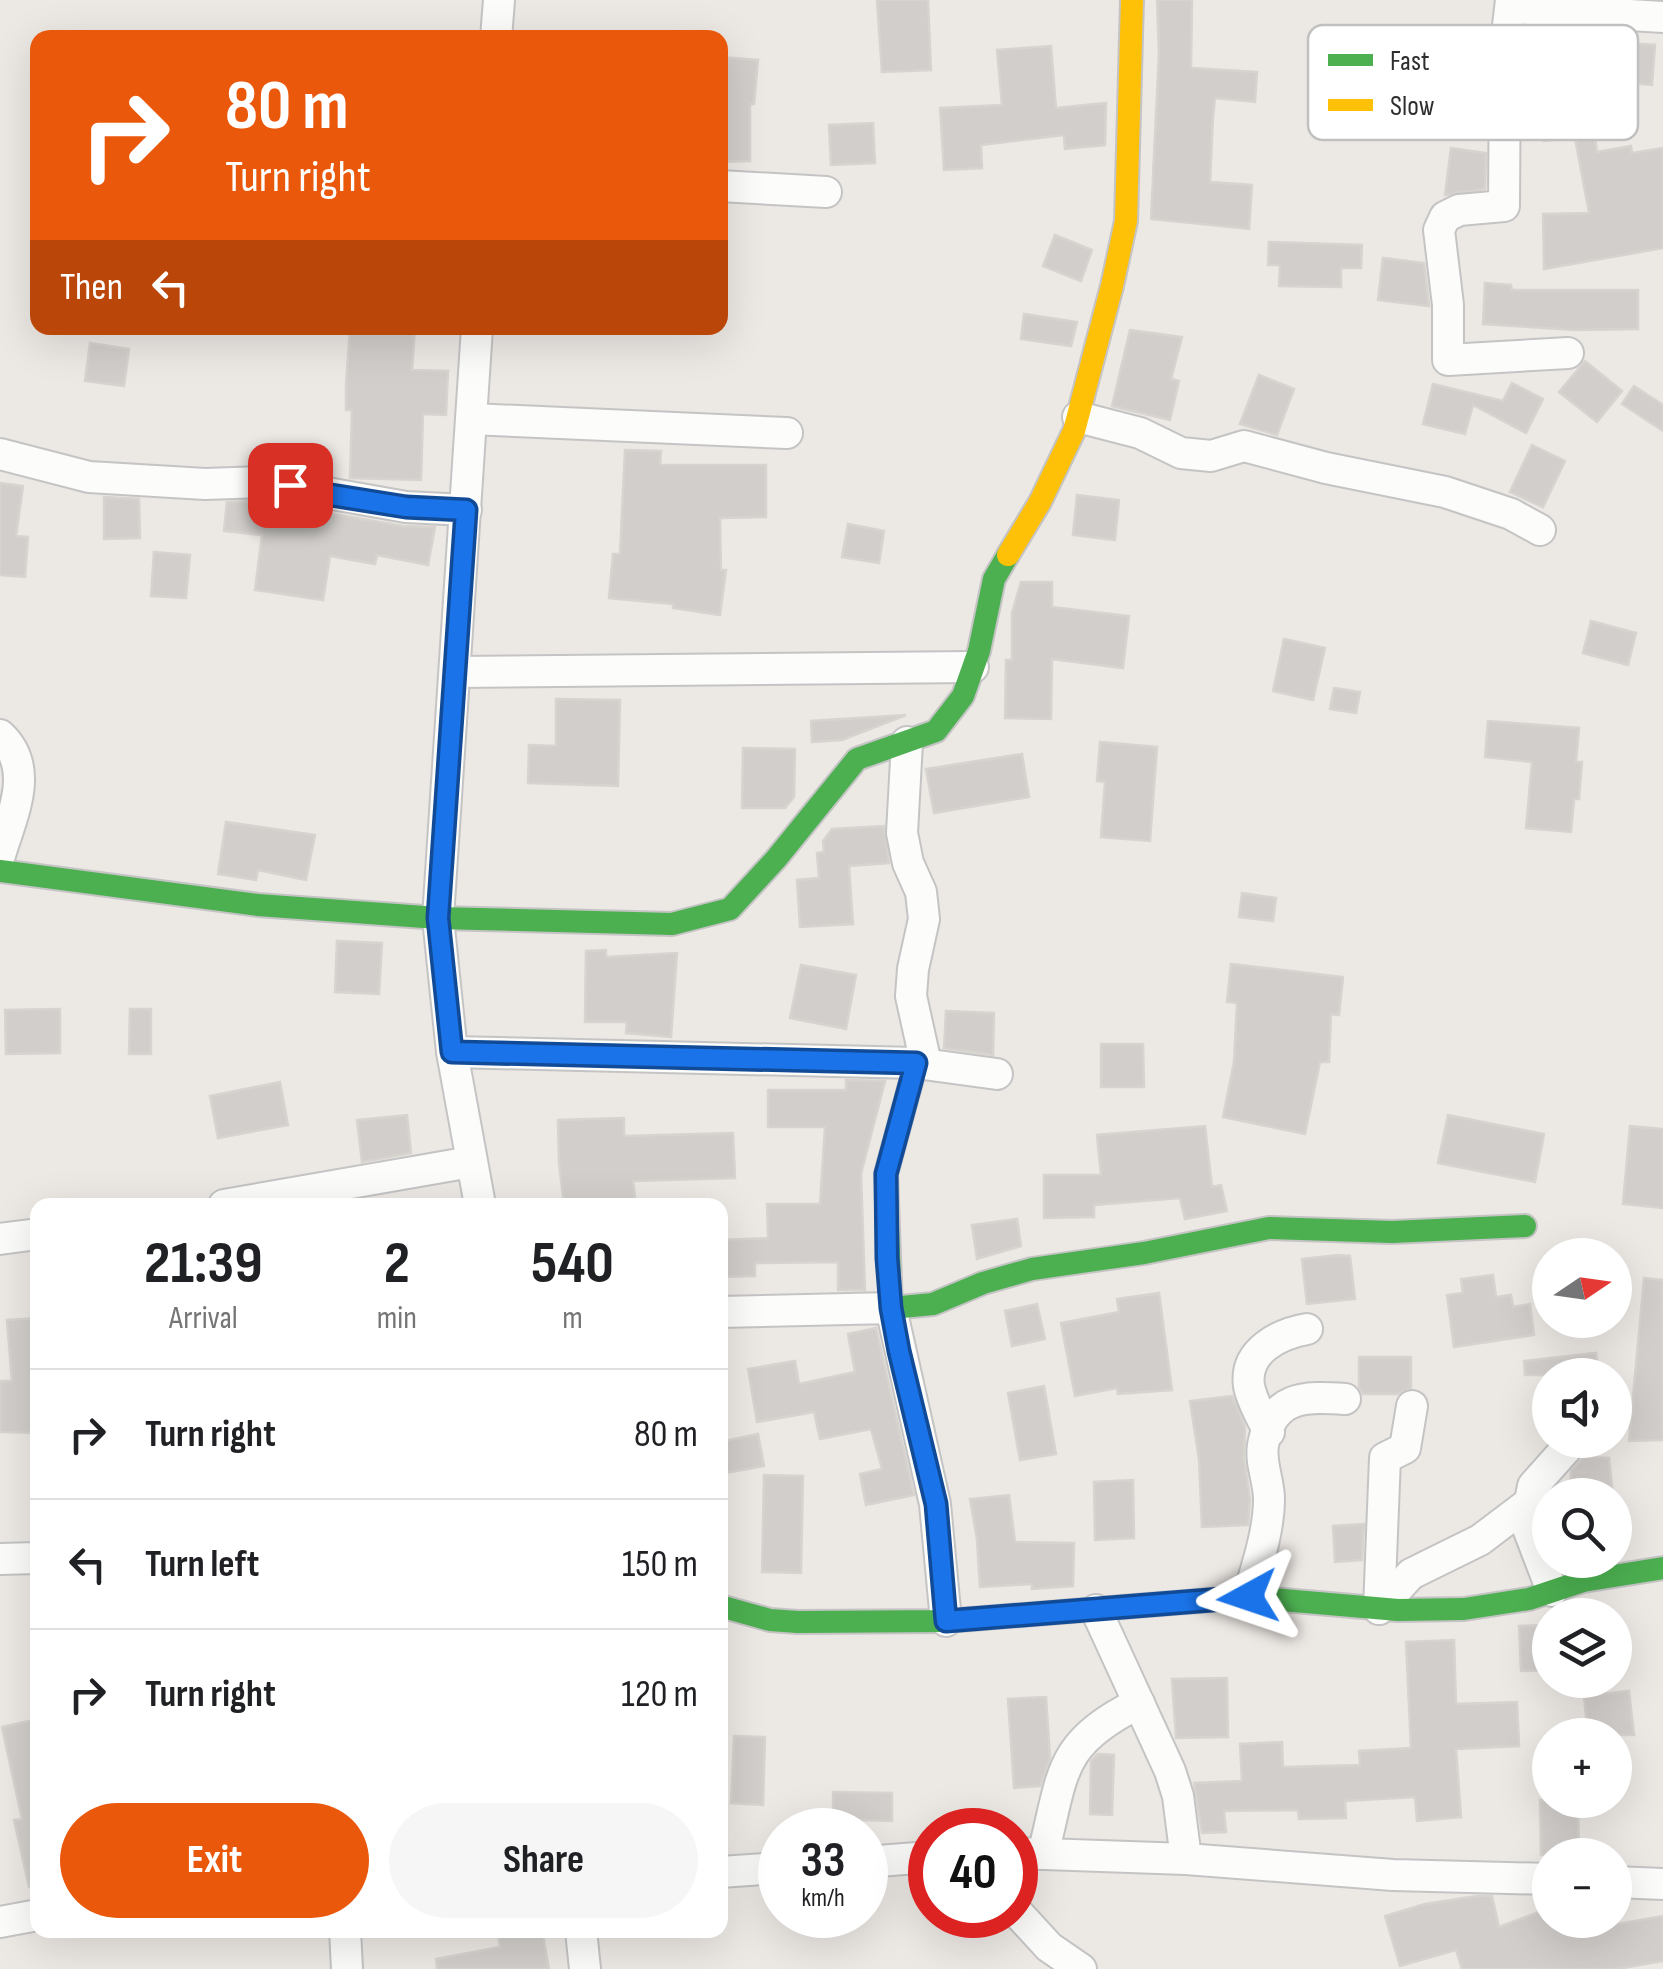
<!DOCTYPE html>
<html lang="en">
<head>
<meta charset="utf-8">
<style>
  body { margin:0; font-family:"Sofia Sans Condensed",sans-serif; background:#f6f6f6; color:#202124; height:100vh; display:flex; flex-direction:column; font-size:38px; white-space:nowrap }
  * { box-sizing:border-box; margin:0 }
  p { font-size:32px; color:#757577 }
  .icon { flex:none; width:55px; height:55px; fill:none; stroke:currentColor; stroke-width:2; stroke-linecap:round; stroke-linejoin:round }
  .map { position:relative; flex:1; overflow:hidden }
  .side { position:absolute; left:30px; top:1198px; width:698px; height:740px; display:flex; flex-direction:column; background:#fff; border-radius:20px; box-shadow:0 10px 40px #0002 }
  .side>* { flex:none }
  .banner { position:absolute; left:30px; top:30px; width:698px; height:305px; border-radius:20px; box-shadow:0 10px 40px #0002; background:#ea580c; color:#fff; overflow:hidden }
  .needle { width:65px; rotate:77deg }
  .tools { position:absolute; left:1532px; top:1238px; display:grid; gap:20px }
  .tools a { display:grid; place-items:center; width:100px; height:100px; border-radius:50%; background:#fff; box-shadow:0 10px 40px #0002; font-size:50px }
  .speed { position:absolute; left:758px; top:1808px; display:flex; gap:20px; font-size:50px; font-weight:700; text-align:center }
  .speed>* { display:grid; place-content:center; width:130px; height:130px; border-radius:50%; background:#fff; box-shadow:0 10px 40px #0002; line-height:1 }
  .speed small { font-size:25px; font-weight:400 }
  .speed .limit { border:15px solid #d22; background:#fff; color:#111 }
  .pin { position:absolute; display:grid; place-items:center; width:85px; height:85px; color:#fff; margin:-42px; border-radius:20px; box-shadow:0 5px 15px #0006 }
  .me { position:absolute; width:110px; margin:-55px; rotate:265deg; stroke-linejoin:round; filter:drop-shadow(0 0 8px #0008) }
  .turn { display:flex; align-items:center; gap:35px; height:210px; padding:0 30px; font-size:45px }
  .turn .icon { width:130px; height:130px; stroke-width:2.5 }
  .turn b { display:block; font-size:70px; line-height:85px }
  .then { display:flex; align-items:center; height:95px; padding:0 30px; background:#0003; gap:20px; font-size:38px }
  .eta { display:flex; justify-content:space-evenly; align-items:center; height:170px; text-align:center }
  .eta b { font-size:60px; font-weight:700; line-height:70px }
  .primary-button { display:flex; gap:20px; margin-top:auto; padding:20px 30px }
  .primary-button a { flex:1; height:115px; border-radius:60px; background:#ea580c; color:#fff; font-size:40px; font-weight:700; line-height:115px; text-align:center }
  .primary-button a+a { background:#f6f6f6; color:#202124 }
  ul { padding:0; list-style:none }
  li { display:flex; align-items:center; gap:30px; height:130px; padding:0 30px; border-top:2px solid #e0e0e0 }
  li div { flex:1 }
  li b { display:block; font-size:38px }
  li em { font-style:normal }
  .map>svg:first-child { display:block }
  .building { fill:#d1cecb; stroke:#d7d4d0; stroke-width:2.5 }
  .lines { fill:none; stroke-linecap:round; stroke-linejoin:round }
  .street-casing { stroke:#c5c4c5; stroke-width:34 }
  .fast-casing { stroke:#c5c4c5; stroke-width:26 }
  .slow-casing { stroke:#c5c4c5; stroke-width:26 }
  .street { stroke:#fcfcfb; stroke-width:30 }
  .fast { stroke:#4caf50; stroke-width:22 }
  .slow { stroke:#ffc107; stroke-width:22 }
  .route-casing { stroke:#114b97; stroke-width:25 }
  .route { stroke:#1a73e8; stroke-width:18 }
  .key { fill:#fff; stroke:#c0c0c0; stroke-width:2.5 }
  .key-label { font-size:28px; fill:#2e2e2e }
</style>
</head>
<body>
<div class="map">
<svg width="1663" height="1969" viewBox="0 0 1663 1969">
  <rect width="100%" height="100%" fill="#ece8e4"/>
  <g class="building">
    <polygon points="877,0 928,0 931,70 882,72"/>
    <polygon points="1157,0 1192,0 1191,68 1257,72 1255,102 1215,98 1213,116 1210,182 1252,185 1249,229 1151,219 1159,52"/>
    <polygon points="1602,41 1655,45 1652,85 1590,80 1592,87 1588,87 1597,152 1631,146 1632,153 1663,148 1663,248 1544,269 1543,214 1589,213 1575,138 1544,141 1539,97 1536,98 1529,63 1601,48"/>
    <polygon points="1051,46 1056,108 1106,103 1105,145 1065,149 1064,135 981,145 982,168 944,170 940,108 1002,105 997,50"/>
    <polygon points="720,57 758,60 754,104 750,104 750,161 720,162"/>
    <polygon points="873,123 875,163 831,165 829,125"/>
    <polygon points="1451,148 1486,153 1485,189 1445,195"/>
    <polygon points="1055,235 1092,250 1081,281 1043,266"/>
    <polygon points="1269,242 1362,245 1361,268 1341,268 1341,287 1279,286 1280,265 1268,265"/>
    <polygon points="1383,258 1424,263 1429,306 1378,300"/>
    <polygon points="1485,283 1511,285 1512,290 1638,290 1638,329 1575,330 1483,324"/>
    <polygon points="1024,314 1077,322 1071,346 1021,339"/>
    <polygon points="350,328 415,328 412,370 448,371 446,415 423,414 421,480 350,478 352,410 346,410 346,385"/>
    <polygon points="1130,330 1182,337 1171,379 1179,381 1170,420 1112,406"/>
    <polygon points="90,343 129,349 124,386 85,381"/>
    <polygon points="1585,361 1622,391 1597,422 1559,392"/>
    <polygon points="1259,375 1294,389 1277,435 1240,424"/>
    <polygon points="1512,383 1543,399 1526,433 1473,405 1465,434 1423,424 1433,384 1503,401"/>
    <polygon points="1634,386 1663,405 1663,431 1622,404"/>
    <polygon points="1532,445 1565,461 1543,507 1510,492"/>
    <polygon points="625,450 661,451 660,465 766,465 766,517 720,518 721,570 726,570 720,615 673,608 673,604 609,598 613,554 620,554"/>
    <polygon points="0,483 23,486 16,536 28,537 25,577 0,575"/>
    <polygon points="1077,495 1119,500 1115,540 1073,535"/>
    <polygon points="104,497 139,499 140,538 104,539"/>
    <polygon points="258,501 403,526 435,527 428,565 377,555 375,564 330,556 323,600 255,590 262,535 224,531 227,502"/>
    <polygon points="848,524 884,531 879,563 842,557"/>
    <polygon points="154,552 190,555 186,598 151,596"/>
    <polygon points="1021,582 1052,582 1052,607 1129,616 1123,668 1052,659 1051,719 1005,718 1006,660 1012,660 1012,613"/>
    <polygon points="1591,621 1636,633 1628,665 1583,653"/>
    <polygon points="1284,639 1325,648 1313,700 1273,691"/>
    <polygon points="1334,688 1360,692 1356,713 1330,709"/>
    <polygon points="556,699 620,700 618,786 528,783 529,745 556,746"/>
    <polygon points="906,715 842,740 812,742 811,721"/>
    <polygon points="1488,721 1579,728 1576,762 1582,762 1579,799 1574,799 1571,832 1526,828 1532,762 1485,757"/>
    <polygon points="1100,742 1157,747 1150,841 1101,837 1105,782 1097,781"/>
    <polygon points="743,748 795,749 794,797 785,808 742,808"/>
    <polygon points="1022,754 1029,797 934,813 926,769"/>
    <polygon points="226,822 315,835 306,880 258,870 256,880 218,874"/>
    <polygon points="884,826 889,863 849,866 853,924 800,927 797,880 819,878 817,853 824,852 823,841 832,829"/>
    <polygon points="1242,893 1276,898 1273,921 1239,917"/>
    <polygon points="337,941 382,943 379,994 335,992"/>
    <polygon points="606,950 606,957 677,953 671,1037 626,1033 627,1022 585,1022 586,951"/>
    <polygon points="1231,964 1343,977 1339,1015 1331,1014 1329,1062 1320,1062 1305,1134 1223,1117 1234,1062 1237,1003 1227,1002"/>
    <polygon points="801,965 856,975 846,1029 790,1018"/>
    <polygon points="60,1009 60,1053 6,1054 5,1010"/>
    <polygon points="130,1009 151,1009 151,1054 129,1054"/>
    <polygon points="946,1011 994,1013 993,1055 944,1048"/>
    <polygon points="1101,1044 1143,1044 1144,1087 1101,1087"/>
    <polygon points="846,1080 885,1081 861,1174 865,1290 838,1290 838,1262 755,1263 755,1276 720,1277 720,1240 768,1238 767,1204 820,1204 825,1127 768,1127 768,1090 846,1090"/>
    <polygon points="280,1082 288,1125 218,1138 210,1096"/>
    <polygon points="407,1115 411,1153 362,1162 357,1120"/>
    <polygon points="1448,1115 1544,1134 1535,1182 1438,1163"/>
    <polygon points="624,1118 624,1136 733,1133 735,1178 633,1181 636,1205 564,1205 559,1163 558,1120"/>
    <polygon points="1205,1126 1212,1187 1221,1185 1227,1211 1185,1219 1180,1198 1094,1205 1094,1217 1044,1218 1044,1175 1101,1175 1097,1135"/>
    <polygon points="1630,1126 1663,1129 1663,1208 1623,1204"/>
    <polygon points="1017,1219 1021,1246 977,1259 972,1225"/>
    <polygon points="1338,1255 1350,1256 1355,1299 1307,1304 1302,1259"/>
    <polygon points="1493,1275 1496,1297 1511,1295 1513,1307 1530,1304 1534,1335 1454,1347 1447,1295 1463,1293 1461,1279"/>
    <polygon points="1644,1278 1663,1280 1663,1440 1629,1441"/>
    <polygon points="1159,1293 1172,1390 1118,1394 1117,1388 1075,1396 1061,1323 1119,1312 1117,1299"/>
    <polygon points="1037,1304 1045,1339 1012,1346 1005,1311"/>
    <polygon points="38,1318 38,1433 0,1432 0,1381 12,1381 7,1320"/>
    <polygon points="876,1328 914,1495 866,1505 860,1474 882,1469 871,1429 820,1439 814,1412 757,1422 748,1369 795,1361 799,1384 855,1372 848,1334"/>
    <polygon points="1596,1353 1599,1375 1525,1375 1524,1361"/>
    <polygon points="1359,1357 1411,1357 1411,1388 1398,1394 1363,1394 1359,1387"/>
    <polygon points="1044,1386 1056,1454 1020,1460 1008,1393"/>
    <polygon points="1232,1396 1245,1427 1244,1459 1250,1499 1248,1525 1202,1527 1199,1459 1190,1401"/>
    <polygon points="758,1434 764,1466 720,1474 720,1442"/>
    <polygon points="1584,1457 1609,1458 1613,1495 1570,1495 1571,1471"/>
    <polygon points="764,1475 803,1476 801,1573 762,1572"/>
    <polygon points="1133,1480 1134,1538 1095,1540 1094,1482"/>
    <polygon points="1009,1495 1015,1542 1074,1543 1073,1586 1032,1589 1032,1584 980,1587 977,1539 970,1499"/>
    <polygon points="1364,1524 1362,1560 1335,1562 1333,1526"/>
    <polygon points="1550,1625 1550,1670 1521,1671 1519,1626"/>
    <polygon points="1454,1640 1456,1704 1517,1702 1519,1746 1456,1749 1461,1817 1417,1821 1415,1797 1345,1801 1346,1818 1299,1819 1298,1810 1224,1811 1226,1832 1202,1833 1194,1783 1242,1781 1240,1744 1282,1742 1283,1767 1360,1765 1359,1751 1411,1748 1406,1642"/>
    <polygon points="1227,1678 1228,1737 1176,1738 1172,1679"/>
    <polygon points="1629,1691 1634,1735 1588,1735 1584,1696"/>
    <polygon points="1046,1697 1050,1758 1040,1786 1014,1788 1008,1699"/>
    <polygon points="38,1719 38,1886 29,1887 14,1820 22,1819 2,1727"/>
    <polygon points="734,1736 765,1737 763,1805 731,1803"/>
    <polygon points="1098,1754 1114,1755 1112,1815 1090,1814 1091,1761"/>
    <polygon points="833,1792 892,1793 892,1821 833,1819"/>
    <polygon points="1540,1800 1578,1800 1579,1855 1541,1855"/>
    <polygon points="1477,1896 1492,1896 1499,1927 1550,1908 1550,1920 1605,1920 1607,1926 1663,1916 1663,1961 1617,1969 1462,1969 1456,1950 1400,1966 1385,1916 1425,1904"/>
    <polygon points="497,1930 542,1930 549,1969 437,1969 436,1959 500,1947"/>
  </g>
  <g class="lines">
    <g class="street-casing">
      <g id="street">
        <polyline points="1511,0 1505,51 1504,206 1459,210 1445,217 1439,230 1448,305 1448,360 1568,353"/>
        <polyline points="1512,8 1663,17"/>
        <polyline points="496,38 499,0"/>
        <polyline points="720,186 826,192"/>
        <polyline points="477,328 438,918 452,1052 480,1205"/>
        <polyline points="1078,417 1140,433 1181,453 1211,456 1244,446 1326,468 1445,492 1511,514 1540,530"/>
        <polyline points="471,419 787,433"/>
        <polyline points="0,454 89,477 205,484 265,482 406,507 466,510"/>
        <polyline points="455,672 973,667"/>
        <path d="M 0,735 C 36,768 12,815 0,855"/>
        <polyline points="907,742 902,833 908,863 921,892 924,919 913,969 911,996 926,1064"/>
        <polyline points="452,1052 916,1063 997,1074"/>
        <polyline points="224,1205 471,1162"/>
        <polyline points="0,1239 38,1234"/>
        <polyline points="720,1312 891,1308 935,1504 946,1621"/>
        <path d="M 1269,1432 C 1262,1418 1252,1402 1249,1386 C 1244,1351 1279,1334 1307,1329"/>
        <polyline points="0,1559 38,1558"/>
        <polyline points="1552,1591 1526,1523 1533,1486 1574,1440"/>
        <path d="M 1248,1597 C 1257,1566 1269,1531 1269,1499 C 1269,1481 1260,1463 1263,1445 C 1272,1396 1304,1396 1345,1399"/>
        <polyline points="1379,1609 1385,1458 1405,1448 1412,1406"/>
        <polyline points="1379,1609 1411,1574 1480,1540 1529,1503"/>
        <polyline points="1096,1610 1170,1771 1178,1796 1186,1859"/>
        <polyline points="1015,1853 1186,1859 1393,1875 1550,1879"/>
        <path d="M 1043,1854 C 1064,1772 1057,1744 1139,1703"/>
        <polyline points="865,1862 930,1857"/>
        <polyline points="720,1872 780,1868"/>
        <polyline points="1615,1882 1663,1884"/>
        <polyline points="1015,1910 1049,1947 1081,1969"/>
        <polyline points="0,1922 38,1915"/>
        <polyline points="345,1930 347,1969"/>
        <polyline points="581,1930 585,1969"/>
      </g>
    </g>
    <g class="fast-casing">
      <g id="fast">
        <polyline points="0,871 258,905 438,918 672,924 730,909 776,859 857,759 936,731 963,696 979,651 994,579 1008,555"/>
        <polyline points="916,1063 886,1174 891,1308 933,1304 983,1283 1032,1269 1144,1253 1269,1228 1392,1232 1525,1226"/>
        <polyline points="720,1606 770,1620 798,1622 946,1621 1248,1597 1398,1610 1464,1609 1529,1599 1583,1581 1663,1568"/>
      </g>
    </g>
    <g class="slow-casing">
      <polyline id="slow" points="1008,555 1040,502 1074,431 1112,286 1126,221 1132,0"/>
    </g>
    <use href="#street" class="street"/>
    <use href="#fast" class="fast"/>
    <use href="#slow" class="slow"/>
  </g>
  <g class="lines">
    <g class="route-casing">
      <polyline id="route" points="290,485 325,494 406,507 466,510 438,918 452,1052 916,1063 886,1174 887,1258 891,1308 899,1351 936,1504 946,1621 1248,1597"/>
    </g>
    <use href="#route" class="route"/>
  </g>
  <rect x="1308" y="25" width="330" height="115" rx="15" class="key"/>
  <rect x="1328" y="54" width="45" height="12" fill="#4caf50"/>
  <rect x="1328" y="99" width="45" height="12" fill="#ffc107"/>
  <g class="key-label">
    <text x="1390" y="70">Fast</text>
    <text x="1390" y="115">Slow</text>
  </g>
</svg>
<div class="tools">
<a><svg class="needle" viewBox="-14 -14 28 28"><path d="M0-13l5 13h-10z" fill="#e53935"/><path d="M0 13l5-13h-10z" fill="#757577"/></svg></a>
<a><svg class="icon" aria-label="sound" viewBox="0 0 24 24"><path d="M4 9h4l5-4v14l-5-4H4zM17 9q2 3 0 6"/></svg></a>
<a><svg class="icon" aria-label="search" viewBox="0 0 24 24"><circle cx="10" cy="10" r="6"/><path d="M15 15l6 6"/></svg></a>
<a><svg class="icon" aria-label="layers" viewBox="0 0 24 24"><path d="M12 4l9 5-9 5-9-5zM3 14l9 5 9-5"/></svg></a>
<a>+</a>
<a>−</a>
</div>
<div class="speed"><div>33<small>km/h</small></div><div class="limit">40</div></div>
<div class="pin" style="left:290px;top:485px;background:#d93025"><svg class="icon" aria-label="arrive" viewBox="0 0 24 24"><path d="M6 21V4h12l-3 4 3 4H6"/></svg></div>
<svg class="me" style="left:1248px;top:1597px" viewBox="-20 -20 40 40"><path d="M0-17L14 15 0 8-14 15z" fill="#1a73e8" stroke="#fff" stroke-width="4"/></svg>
<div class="banner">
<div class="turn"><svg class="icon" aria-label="right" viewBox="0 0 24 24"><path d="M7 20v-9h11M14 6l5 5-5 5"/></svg><div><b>80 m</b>Turn right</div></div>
<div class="then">Then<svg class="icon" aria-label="left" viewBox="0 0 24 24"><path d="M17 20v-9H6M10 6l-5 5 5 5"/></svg></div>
</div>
<section class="side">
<div class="eta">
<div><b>21:39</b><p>Arrival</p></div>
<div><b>2</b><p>min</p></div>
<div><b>540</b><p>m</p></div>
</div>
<ul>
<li><svg class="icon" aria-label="right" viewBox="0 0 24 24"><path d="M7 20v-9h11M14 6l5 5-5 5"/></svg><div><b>Turn right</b></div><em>80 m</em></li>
<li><svg class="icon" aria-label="left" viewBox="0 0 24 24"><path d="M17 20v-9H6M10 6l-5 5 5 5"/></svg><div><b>Turn left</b></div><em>150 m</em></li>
<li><svg class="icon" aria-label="right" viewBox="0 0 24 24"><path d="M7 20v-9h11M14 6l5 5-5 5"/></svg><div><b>Turn right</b></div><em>120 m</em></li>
</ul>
<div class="primary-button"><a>Exit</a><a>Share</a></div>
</section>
</div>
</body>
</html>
